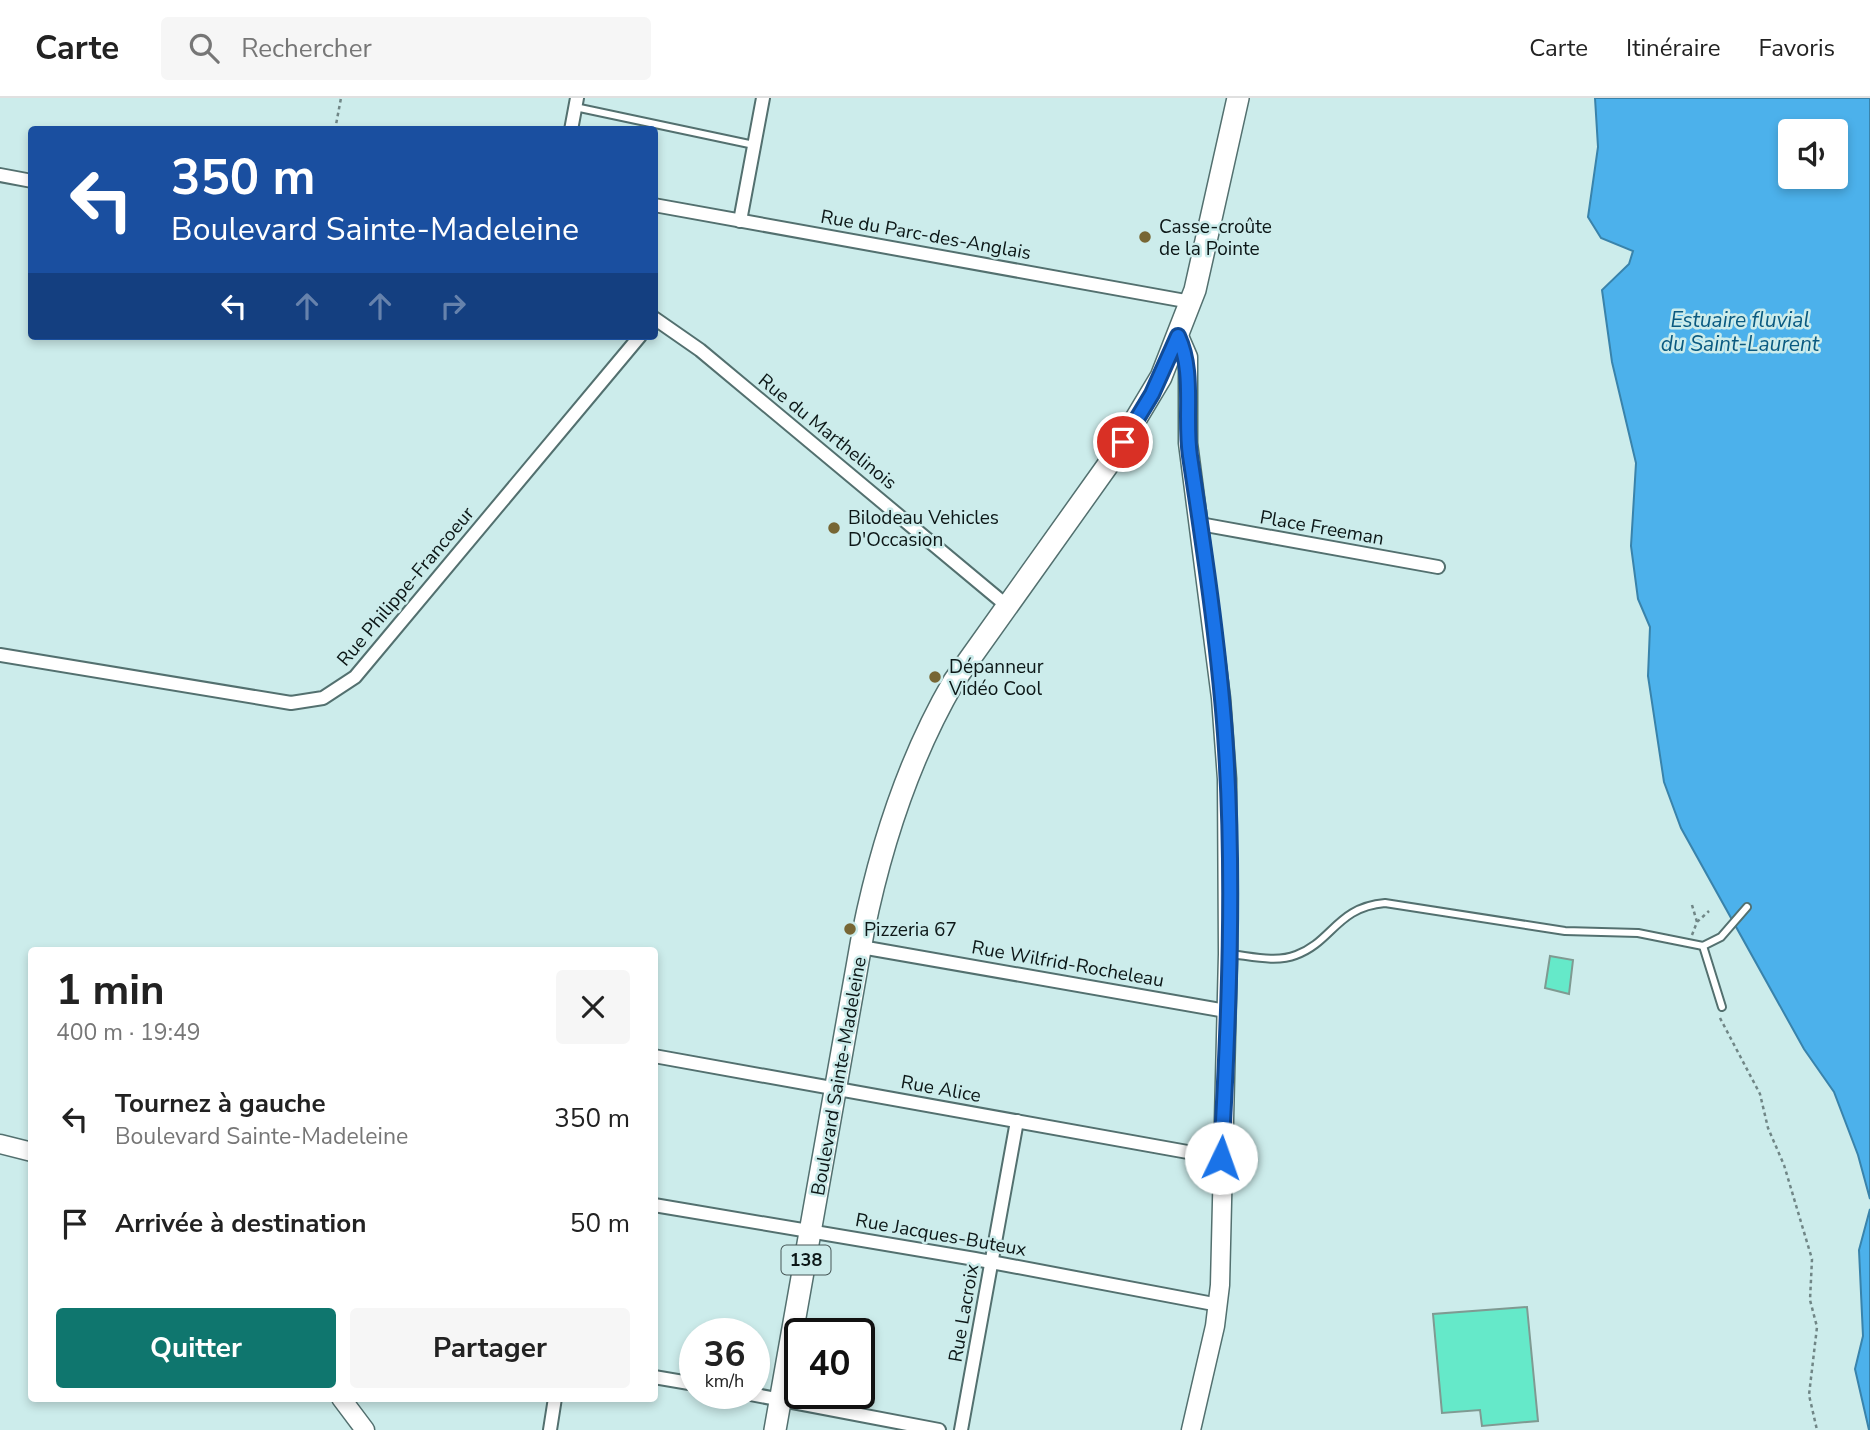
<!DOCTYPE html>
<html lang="fr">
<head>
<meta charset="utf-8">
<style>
  body { margin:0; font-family:"Nunito Sans",sans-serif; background:#f6f6f6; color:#222; height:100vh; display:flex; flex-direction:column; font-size:26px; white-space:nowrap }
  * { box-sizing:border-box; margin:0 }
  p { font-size:23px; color:#767676 }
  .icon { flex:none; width:38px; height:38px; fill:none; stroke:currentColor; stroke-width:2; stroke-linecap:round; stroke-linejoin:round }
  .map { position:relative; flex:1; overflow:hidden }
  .details { position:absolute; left:28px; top:849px; width:630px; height:455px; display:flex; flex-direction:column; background:#fff; border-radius:7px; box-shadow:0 4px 10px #0003 }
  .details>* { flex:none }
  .banner { position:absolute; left:28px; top:28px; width:630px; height:214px; border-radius:7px; box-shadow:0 4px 10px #0003; background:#1a4fa0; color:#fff; overflow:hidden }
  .fabs { position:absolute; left:1778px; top:21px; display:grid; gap:14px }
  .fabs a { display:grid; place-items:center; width:70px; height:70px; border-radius:7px; background:#fff; box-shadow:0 4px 10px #0003; font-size:35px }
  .speed { position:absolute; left:679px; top:1220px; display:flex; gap:14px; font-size:35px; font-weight:700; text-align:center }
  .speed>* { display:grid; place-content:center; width:91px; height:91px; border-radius:50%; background:#fff; box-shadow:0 4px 10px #0003; line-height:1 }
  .speed small { font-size:18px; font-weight:400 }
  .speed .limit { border:4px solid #111; border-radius:10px; background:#fff; color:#111 }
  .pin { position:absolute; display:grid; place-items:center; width:60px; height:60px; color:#fff; margin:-30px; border:4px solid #fff; border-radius:50%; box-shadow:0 2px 7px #0007 }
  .me { position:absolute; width:77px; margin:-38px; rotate:3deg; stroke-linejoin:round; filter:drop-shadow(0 0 5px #0008) }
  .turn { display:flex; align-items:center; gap:24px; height:147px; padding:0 28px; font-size:32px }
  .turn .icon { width:91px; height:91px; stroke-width:2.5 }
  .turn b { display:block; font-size:49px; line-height:60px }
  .lanes { display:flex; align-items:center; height:66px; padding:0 28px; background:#0003; justify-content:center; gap:35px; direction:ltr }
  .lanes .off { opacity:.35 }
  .round { display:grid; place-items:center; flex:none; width:74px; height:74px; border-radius:7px; background:#f6f6f6 }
  .summary { display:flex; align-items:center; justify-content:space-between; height:119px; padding:0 28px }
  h1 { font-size:42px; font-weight:700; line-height:52px }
  .primary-button { display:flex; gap:14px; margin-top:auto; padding:14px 28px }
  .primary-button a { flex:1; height:80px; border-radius:7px; background:#0f766e; color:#fff; font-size:28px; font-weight:700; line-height:80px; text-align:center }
  .primary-button a+a { background:#f6f6f6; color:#222 }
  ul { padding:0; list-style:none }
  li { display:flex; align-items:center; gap:21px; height:105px; padding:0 28px }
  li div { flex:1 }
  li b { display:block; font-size:26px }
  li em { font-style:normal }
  header { display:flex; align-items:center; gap:42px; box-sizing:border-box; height:98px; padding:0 35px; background:#fff; border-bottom:2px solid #e0e0e0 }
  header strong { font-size:33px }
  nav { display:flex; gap:38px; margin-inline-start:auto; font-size:24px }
  .search { width:490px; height:63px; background:#f6f6f6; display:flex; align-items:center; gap:18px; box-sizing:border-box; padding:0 24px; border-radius:7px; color:#767676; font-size:26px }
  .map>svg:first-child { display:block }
  .water { fill:#4cb1eb; stroke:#3983ab; stroke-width:2; fill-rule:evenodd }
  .building { fill:#65e9c9; stroke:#7f9a92; stroke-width:2 }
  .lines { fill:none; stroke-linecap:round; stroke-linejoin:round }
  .lane-casing { stroke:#53706f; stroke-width:10 }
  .street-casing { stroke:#53706f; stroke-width:16 }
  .secondary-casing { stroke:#53706f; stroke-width:21 }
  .primary-casing { stroke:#53706f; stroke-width:24 }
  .path { stroke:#708686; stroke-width:2.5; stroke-dasharray:3.5 3.5; stroke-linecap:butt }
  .lane { stroke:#fff; stroke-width:6 }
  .street { stroke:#fff; stroke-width:12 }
  .secondary { stroke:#fff; stroke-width:18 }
  .primary { stroke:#fff; stroke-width:21 }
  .route-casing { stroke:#114b97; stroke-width:18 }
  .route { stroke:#1a73e8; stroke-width:12 }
  .poi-dot { fill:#776634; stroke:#cceceb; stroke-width:2.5 }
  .labels { text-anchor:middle; stroke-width:5; stroke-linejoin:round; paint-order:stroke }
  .shield { fill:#cceceb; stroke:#465757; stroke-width:2 }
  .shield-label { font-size:18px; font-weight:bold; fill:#0c1717 }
  .poi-label { font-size:19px; fill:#0c1717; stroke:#cceceb; text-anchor:start }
  .street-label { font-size:19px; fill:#0c1717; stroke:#cceceb }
  .water-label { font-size:21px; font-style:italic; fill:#0a5a80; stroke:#cceceb }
</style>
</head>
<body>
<header>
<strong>Carte</strong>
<div class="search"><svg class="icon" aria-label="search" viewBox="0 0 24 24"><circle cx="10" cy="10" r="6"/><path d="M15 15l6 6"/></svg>Rechercher</div>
<nav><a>Carte</a><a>Itinéraire</a><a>Favoris</a></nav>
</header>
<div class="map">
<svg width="1870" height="1332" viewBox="0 0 1870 1332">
  <rect width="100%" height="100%" fill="#cceceb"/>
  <g class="water">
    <path d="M 1595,0 L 1870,0 L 1870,1101 L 1858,1057 L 1834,994 L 1804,951 L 1681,730 L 1664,684 L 1648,578 L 1650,529 L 1638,501 L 1631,448 L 1636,365 L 1612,264 L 1602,192 L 1629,166 L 1633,153 L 1601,140 L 1588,119 L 1598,49 ZM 1790,33 L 1836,33 L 1836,79 L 1790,79 Z"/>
    <polygon points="1870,1111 1870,1332 1869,1332 1855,1271 1863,1238 1859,1152"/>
  </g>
  <g class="building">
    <polygon points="1550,858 1573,862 1569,896 1545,890"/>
    <polygon points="1527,1209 1538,1323 1482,1328 1480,1312 1442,1315 1433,1216"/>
  </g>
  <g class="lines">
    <g class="lane-casing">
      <g id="lane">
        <polyline points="575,9 754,47"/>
        <polyline points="1703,848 1722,909"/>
        <path d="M 1230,856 C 1250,858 1276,865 1296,857 C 1332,844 1337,809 1385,805 L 1565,833 L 1638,835 L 1703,848 L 1721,839 L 1747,809"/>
      </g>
    </g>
    <g class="street-casing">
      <g id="street">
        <polyline points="571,32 577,0"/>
        <polyline points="0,77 32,83"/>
        <polyline points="654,107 1191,204"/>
        <polyline points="740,123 763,0"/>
        <polyline points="654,220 700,252 1006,507"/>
        <polyline points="1200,426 1438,469"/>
        <polyline points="0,557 291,605 323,600 355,579 640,238"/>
        <polyline points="861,849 1226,913"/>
        <polyline points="654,958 1221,1060"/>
        <polyline points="654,1107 975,1161 1219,1207"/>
        <polyline points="654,1279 695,1286"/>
        <polyline points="745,1295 939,1332"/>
        <polyline points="550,1332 555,1300"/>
        <polyline points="961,1332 1017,1023"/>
      </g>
    </g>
    <g class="secondary-casing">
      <g id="secondary">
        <polyline points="1179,238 1188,259 1188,345 1221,600 1227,681 1228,856 1220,1187 1215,1228 1191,1332"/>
        <polyline points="0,1046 32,1054"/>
        <polyline points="341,1300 365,1332"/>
      </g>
    </g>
    <g class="primary-casing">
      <path id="primary" d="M 775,1332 L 863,835 C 881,746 908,662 954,583 L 1110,364 L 1161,279 L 1195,192 L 1238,0"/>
    </g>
    <g class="path">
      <polyline points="335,32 341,0"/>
      <polyline points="1692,807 1697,824"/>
      <polyline points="1692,837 1697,824 1709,813"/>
      <polyline points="1720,920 1760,996 1768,1030 1784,1067 1812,1161 1810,1202 1817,1229 1809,1297 1817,1332"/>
    </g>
    <use href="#lane" class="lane"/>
    <use href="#street" class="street"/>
    <use href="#secondary" class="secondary"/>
    <use href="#primary" class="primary"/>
  </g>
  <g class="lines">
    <g class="route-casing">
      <path id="route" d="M 1123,344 L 1152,296 L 1178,238 C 1195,275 1184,317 1190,358 C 1204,450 1218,543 1225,636 C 1235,776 1229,920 1221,1060"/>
    </g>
    <use href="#route" class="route"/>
  </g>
  <g class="poi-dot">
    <circle cx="1145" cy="139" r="7"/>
    <circle cx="834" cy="430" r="7"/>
    <circle cx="935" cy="579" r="7"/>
    <circle cx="850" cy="831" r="7"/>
  </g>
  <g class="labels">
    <rect class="shield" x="781.5" y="1147.5" width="49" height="29" rx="5"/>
    <g class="shield-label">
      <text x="806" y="1168">138</text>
    </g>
    <g class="poi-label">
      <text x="1159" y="135">Casse-croûte<tspan x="1159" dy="22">de la Pointe</tspan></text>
      <text x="848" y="426">Bilodeau Vehicles<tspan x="848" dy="22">D'Occasion</tspan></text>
      <text x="949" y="575">Dépanneur<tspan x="949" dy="22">Vidéo Cool</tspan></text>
      <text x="864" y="838">Pizzeria 67</text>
    </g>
    <g class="street-label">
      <text transform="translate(926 136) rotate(10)" y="7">Rue du Parc-des-Anglais</text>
      <text transform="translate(828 333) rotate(39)" y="7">Rue du Marthelinois</text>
      <text transform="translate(1322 429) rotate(10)" y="7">Place Freeman</text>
      <text transform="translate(405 488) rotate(-50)" y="7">Rue Philippe-Francoeur</text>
      <text transform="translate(1068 865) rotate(10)" y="7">Rue Wilfrid-Rocheleau</text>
      <text transform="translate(838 978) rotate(-80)" y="7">Boulevard Sainte-Madeleine</text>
      <text transform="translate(941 990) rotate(10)" y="7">Rue Alice</text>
      <text transform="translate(941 1136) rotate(10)" y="7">Rue Jacques-Buteux</text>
      <text transform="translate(963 1215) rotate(-80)" y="7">Rue Lacroix</text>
    </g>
    <g class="water-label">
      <text x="1740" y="229">Estuaire fluvial<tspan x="1740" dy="24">du Saint-Laurent</tspan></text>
    </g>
  </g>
</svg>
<div class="fabs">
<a><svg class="icon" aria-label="sound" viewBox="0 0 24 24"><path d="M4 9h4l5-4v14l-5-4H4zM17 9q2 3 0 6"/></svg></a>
</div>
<div class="speed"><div>36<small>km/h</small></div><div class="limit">40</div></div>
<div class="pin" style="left:1123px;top:344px;background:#d93025"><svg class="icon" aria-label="arrive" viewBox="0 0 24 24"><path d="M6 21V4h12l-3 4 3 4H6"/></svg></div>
<svg class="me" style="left:1221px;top:1060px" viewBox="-20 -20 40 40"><circle r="19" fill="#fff"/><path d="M0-13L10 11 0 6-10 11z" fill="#1a73e8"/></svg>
<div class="banner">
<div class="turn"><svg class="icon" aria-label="left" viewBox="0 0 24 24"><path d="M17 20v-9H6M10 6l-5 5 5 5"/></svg><div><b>350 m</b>Boulevard Sainte-Madeleine</div></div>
<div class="lanes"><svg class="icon" aria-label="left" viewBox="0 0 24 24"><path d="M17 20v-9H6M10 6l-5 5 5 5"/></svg><svg class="icon off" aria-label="ahead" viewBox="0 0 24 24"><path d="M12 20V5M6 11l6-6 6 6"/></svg><svg class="icon off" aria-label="ahead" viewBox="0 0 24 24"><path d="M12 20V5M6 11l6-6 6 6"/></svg><svg class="icon off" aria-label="right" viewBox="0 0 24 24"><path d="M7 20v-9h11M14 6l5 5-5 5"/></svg></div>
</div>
<section class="details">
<div class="summary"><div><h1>1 min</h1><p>400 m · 19:49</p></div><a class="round"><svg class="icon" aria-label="close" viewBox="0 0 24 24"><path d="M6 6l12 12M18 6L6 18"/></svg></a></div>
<ul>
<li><svg class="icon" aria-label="left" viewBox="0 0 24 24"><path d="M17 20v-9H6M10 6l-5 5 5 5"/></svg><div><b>Tournez à gauche</b><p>Boulevard Sainte-Madeleine</p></div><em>350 m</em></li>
<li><svg class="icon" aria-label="arrive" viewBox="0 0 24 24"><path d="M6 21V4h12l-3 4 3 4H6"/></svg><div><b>Arrivée à destination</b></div><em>50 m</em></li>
</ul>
<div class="primary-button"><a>Quitter</a><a>Partager</a></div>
</section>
</div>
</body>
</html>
